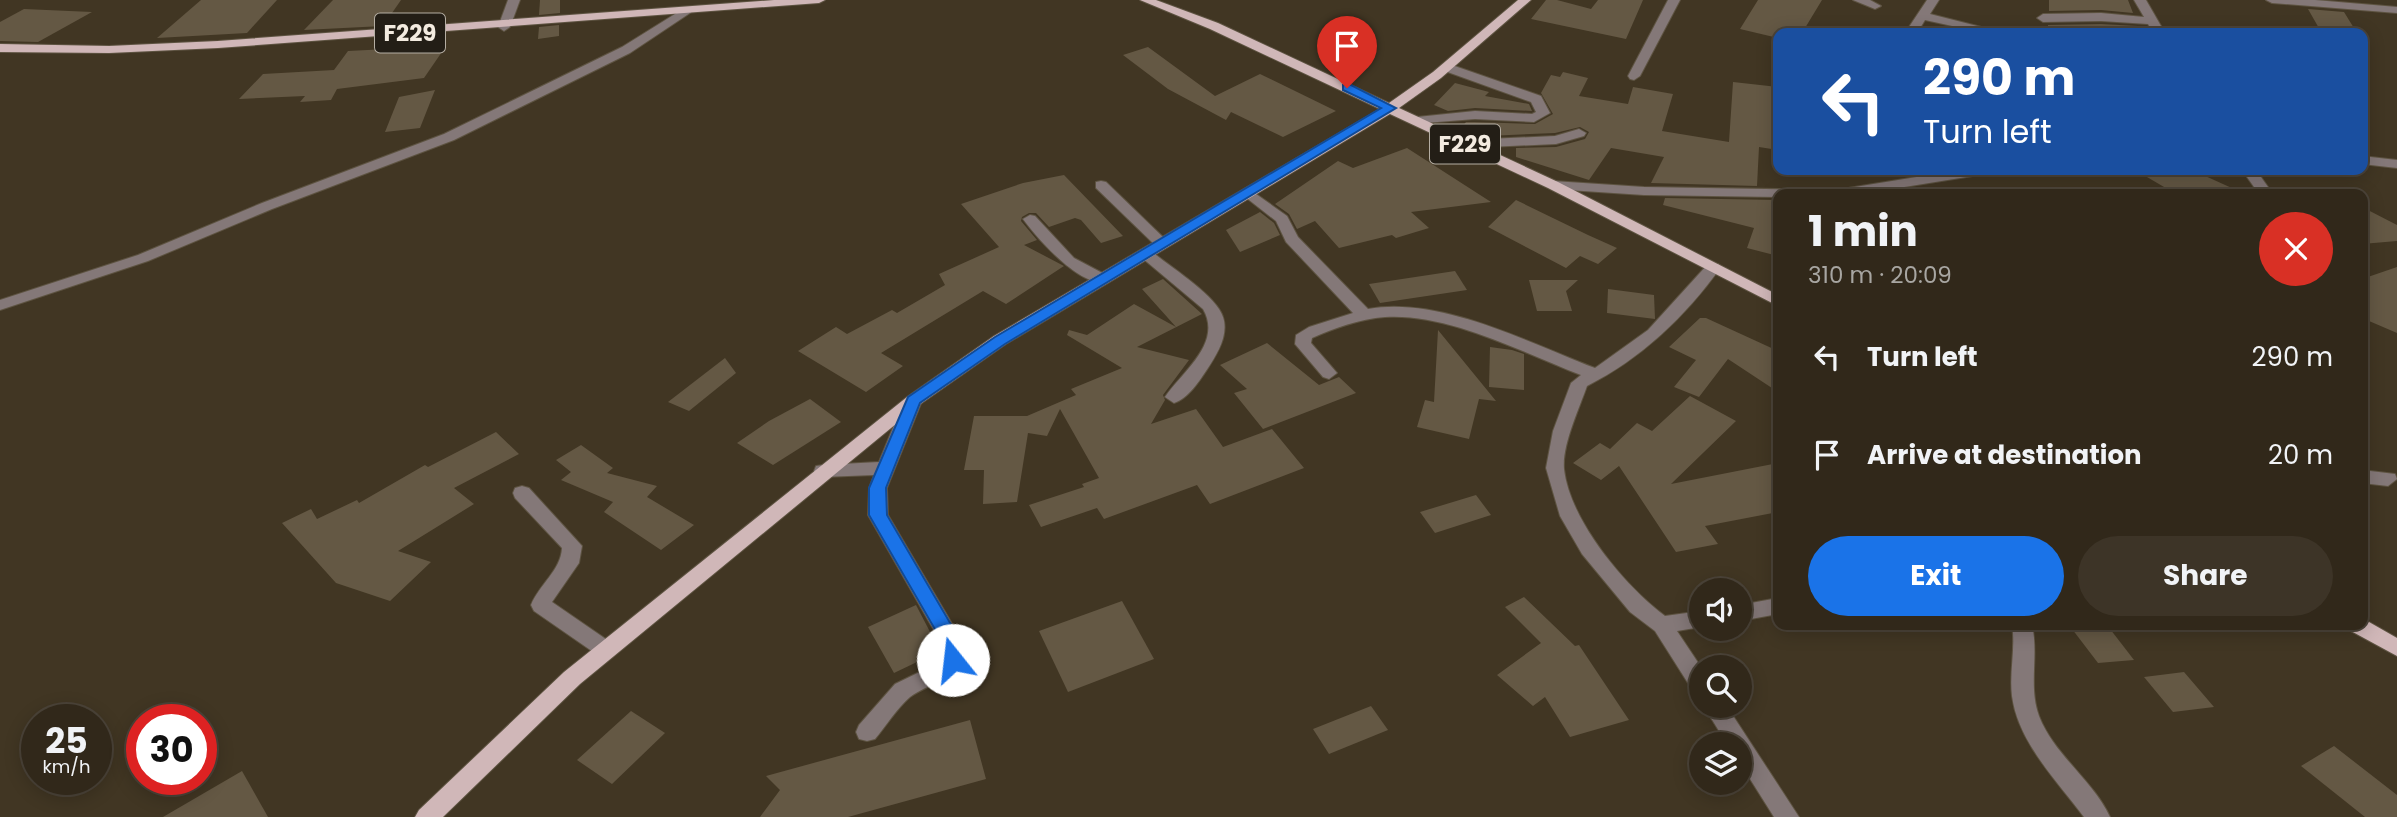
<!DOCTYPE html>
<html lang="en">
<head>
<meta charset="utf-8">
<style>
  body { margin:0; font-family:Poppins,sans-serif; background:#3d3427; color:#f1f3f6; height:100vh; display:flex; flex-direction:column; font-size:26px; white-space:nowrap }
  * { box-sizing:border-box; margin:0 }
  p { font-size:23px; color:#a8a6a2 }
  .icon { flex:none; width:38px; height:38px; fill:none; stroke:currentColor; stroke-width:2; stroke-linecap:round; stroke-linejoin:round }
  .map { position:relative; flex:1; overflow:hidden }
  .panel { position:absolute; left:1773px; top:189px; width:595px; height:441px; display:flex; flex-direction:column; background:#31281a; border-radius:14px; box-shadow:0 4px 18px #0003,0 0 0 2px #4c4439 }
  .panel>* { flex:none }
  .guide { position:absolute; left:1773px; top:28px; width:595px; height:147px; border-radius:14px; box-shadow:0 4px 18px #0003,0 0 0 2px #4c4439; background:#1a4fa0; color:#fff; overflow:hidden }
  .buttons { position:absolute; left:1689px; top:578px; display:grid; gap:14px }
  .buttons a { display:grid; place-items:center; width:63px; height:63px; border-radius:50%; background:#31281a; box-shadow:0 4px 18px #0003,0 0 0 2px #4c4439; font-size:35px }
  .speed { position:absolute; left:21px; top:704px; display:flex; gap:14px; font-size:35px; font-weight:700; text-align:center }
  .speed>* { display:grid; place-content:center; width:91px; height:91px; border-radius:50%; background:#31281a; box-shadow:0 4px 18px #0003,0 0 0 2px #4c4439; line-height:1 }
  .speed small { font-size:18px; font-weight:400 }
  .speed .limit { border:10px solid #d22; background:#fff; color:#111 }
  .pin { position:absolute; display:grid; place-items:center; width:60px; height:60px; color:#fff; margin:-72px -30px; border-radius:50% 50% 50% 0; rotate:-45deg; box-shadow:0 0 7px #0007 }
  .pin .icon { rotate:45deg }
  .me { position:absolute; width:77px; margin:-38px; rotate:344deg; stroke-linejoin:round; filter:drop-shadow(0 0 5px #0008) }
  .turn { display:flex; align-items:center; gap:24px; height:147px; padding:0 35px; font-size:32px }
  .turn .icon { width:91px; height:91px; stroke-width:2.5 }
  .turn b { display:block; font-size:49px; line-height:60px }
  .round { display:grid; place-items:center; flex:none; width:74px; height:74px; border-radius:37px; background:#3d3427 }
  .summary { display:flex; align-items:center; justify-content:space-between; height:119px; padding:0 35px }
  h1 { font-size:42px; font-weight:700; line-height:52px }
  .primary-button { display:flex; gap:14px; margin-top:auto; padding:14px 35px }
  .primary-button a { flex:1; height:80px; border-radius:42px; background:#1a73e8; color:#fff; font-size:28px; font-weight:700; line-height:80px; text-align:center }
  .primary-button a+a { background:#3d3427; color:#f1f3f6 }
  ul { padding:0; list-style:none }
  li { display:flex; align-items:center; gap:21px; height:98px; padding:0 35px }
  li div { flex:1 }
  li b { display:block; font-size:26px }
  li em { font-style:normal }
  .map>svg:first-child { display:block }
  .building { fill:#645844 }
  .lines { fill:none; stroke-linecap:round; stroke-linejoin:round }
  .minor-casing { stroke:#5d5341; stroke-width:2 }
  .major-casing { stroke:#5d5341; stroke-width:2 }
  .minor { fill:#847878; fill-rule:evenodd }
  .major { fill:#d0b7b8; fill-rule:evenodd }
  .route { fill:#1a73e8; stroke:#114b97; stroke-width:2 }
  .labels { text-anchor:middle; stroke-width:7; stroke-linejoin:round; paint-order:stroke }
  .shield { fill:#231e16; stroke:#b5aea3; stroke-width:2 }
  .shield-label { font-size:23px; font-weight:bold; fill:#f3ebe0 }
</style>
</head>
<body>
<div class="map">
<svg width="2397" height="817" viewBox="0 0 2397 817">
  <rect width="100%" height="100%" fill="#413623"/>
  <g class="building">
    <polygon points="201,0 277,0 247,33 157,38"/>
    <polygon points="333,0 401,0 383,26 304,30"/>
    <polygon points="540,0 560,0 560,13 539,15"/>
    <polygon points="1546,0 1557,0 1591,9 1598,0 1643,0 1626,39 1531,19"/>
    <polygon points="1758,0 1822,0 1802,33 1778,33 1778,38 1740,29"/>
    <polygon points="2049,0 2128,0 2133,13 2101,10 2049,11"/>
    <polygon points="24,9 92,12 38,42 0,41 0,22"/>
    <polygon points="2308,9 2344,12 2357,33 2320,30"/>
    <polygon points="2101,24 2138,26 2141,33 2055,33 2053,28 2048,28 2048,25"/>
    <polygon points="559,25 559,36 538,39 539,27"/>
    <polygon points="446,46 424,78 337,89 331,100 300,102 305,96 239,99 263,74 334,70 348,51"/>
    <polygon points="1148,47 1215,96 1260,74 1336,111 1283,137 1231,112 1226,120 1168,89 1123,55"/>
    <polygon points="1563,72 1588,78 1579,96 1628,104 1633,87 1673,94 1662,131 1729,142 1733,82 1778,87 1778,150 1759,147 1757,186 1651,183 1664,157 1611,148 1589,180 1516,157 1516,148 1556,147 1585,139 1589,132 1580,127 1555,133 1487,136 1460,129 1466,122 1475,122 1535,124 1553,114 1541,93 1551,75 1560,77"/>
    <polygon points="1455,83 1489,92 1485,96 1529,104 1532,111 1475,108 1448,111 1434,105"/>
    <polygon points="435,90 420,128 385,132 399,97"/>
    <polygon points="1407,148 1491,202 1411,212 1429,228 1396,238 1392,235 1339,248 1315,221 1297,229 1289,214 1275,204 1338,161 1353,168"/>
    <polygon points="2135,170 2192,170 2245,194 2176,194"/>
    <polygon points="1064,175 1123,236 1101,243 1081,220 1075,218 1049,227 1036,213 1029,213 1022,217 1021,221 1037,240 1024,245 1064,266 1006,304 983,291 881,353 903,366 866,392 798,351 836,327 847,334 892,310 897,313 945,285 939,274 999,247 961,204 1023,183"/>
    <polygon points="1665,198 1778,200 1778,256 1747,248 1754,228 1663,205"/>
    <polygon points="1516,200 1588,235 1617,248 1598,264 1580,256 1566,268 1488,227"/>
    <polygon points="2362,207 2397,225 2397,241 2362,244"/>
    <polygon points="1260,212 1274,223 1280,235 1240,252 1226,230"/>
    <polygon points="2397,267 2397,333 2362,318 2362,279"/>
    <polygon points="1455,271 1467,290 1380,303 1369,284"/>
    <polygon points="1163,279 1202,314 1137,347 1189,360 1163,395 1165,400 1151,424 1196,409 1223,447 1272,429 1304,468 1210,504 1197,485 1104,519 1097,508 1041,527 1029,505 1084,487 1082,484 1099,478 1060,409 1047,436 1028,433 1017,502 983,504 984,470 964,470 974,416 1027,416 1076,395 1071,389 1122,368 1067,335 1069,330 1087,335 1134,304 1176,327 1142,289"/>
    <polygon points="1529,280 1578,280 1566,291 1572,311 1537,311"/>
    <polygon points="1608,289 1654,295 1655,319 1607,313"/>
    <polygon points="1700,318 1706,318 1778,351 1778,392 1728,359 1699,397 1674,387 1696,360 1669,347"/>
    <polygon points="1438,330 1496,401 1479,399 1469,439 1417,427 1425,400 1434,402"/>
    <polygon points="1267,343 1319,385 1339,377 1356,393 1263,429 1234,393 1247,389 1220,365"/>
    <polygon points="1490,347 1512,350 1524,354 1524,390 1489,387"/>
    <polygon points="725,358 736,373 689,411 668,402"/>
    <polygon points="1690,396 1736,421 1671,484 1778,463 1778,512 1705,526 1718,544 1676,552 1619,466 1601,480 1573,463 1600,443 1610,449 1637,423 1652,431"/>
    <polygon points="810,399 841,422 773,465 737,443 769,421"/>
    <polygon points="496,432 519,454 454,488 474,504 398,551 431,562 390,601 336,583 282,523 311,509 317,519 357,500 359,503 425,465 428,467"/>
    <polygon points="581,445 613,468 607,473 657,486 647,497 694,525 661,550 604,512 613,502 561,480 571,472 556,460"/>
    <polygon points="1476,495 1491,515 1435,533 1420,512"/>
    <polygon points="1524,597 1575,646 1579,645 1629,720 1570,737 1545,697 1533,706 1497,675 1541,643 1505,607"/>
    <polygon points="1122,601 1154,659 1068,692 1039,631"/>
    <polygon points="916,605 940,651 894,673 868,627"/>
    <polygon points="2069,625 2107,625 2134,660 2098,663"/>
    <polygon points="2184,672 2214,707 2173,712 2144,677"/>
    <polygon points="1371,706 1388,730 1329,754 1313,729"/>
    <polygon points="631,711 665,733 612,784 577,760"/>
    <polygon points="970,720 986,779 848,817 760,817 780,790 766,776"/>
    <polygon points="2334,746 2397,795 2397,817 2365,817 2301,766"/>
    <polygon points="242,771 268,817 163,817"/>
  </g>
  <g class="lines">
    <g class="minor-casing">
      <g id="minor">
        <polygon points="508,0 520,0 510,27 504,31 498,27"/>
        <polygon points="1668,0 1680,0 1640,76 1634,80 1630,79 1628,76"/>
        <polygon points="1853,0 1870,0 1881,6 1875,9"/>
        <polygon points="1927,0 1939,0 1930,14 2005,33 1984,33 1925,20 1917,33 1905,33"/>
        <polygon points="2134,0 2146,0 2165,33 2153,33 2148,24 2101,21 2043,22 2037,18 2043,14 2101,13 2144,17"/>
        <polygon points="2266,0 2315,0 2397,7 2397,13 2272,3"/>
        <polygon points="683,9 693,11 630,53 454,140 272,209 148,261 0,310 0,300 138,255 262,203 444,134 622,47"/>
        <polygon points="1446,63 1541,96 1550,113 1534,122 1475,119 1412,124 1412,118 1417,117 1475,111 1532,114 1536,112 1531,102 1442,70 1440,67"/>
        <polygon points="1579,129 1586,133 1584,136 1556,144 1466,148 1459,144 1466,140 1555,136"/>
        <polygon points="2362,156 2397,160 2397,168 2362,164"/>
        <polygon points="1960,170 1992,170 1985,174 1861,194 1778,194 1778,197 1644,195 1553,189 1546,185 1553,181 1644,187 1836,190"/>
        <polygon points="2242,170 2256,170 2273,194 2259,194"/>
        <polygon points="1101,181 1106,182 1167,241 1170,244 1167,247 1157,247 1096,188 1096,182"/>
        <path d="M 1249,189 L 1287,216 L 1298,237 L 1368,309 C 1440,296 1529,343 1595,368 L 1648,330 L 1708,264 L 1718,264 L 1721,267 C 1685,317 1642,358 1587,386 C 1579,409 1562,445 1564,469 C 1570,521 1625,586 1665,616 L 1701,611 L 1701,627 L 1677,631 L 1701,667 L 1701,694 L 1693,691 L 1655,631 L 1630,612 L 1582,554 L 1560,516 L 1546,468 L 1553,431 L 1571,383 L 1581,375 C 1523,353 1449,313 1385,317 C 1359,319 1335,328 1312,338 L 1311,343 L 1337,373 L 1329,379 L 1323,377 L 1295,344 L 1296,335 L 1309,327 L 1353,313 L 1286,242 L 1276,221 L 1244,196 L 1244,190 Z"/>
        <path d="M 1030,215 L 1035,216 L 1074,258 L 1108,276 L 1110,279 L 1108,282 C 1081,289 1037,238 1023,219 Z"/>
        <path d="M 1146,249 L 1151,251 C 1169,266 1217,296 1223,317 C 1229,335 1217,354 1208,368 C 1200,380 1188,399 1174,403 L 1165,397 C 1182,372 1223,343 1203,309 L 1141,257 L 1138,254 Z"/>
        <path d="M 913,395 L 922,401 L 887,488 L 888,515 L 961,639 C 980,674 929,682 910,697 C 897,708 886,726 875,739 L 867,741 L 859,739 L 856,732 L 859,725 L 895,684 L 934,665 L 943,657 L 943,646 L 868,515 L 869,488 L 874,475 L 823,477 L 816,476 L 814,471 L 816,466 L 823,465 L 879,462 L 904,401 Z"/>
        <polygon points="2362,470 2395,474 2397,479 2388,486 2362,483"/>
        <path d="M 522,486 L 529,488 L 582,546 L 579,563 L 552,602 L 613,644 L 617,650 L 613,656 L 606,658 L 599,656 L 534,611 L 531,605 C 539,585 561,570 562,548 L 515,498 L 513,493 L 515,488 Z"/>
        <polygon points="1778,598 1778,614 1740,621 1740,605"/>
        <path d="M 2012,625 L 2032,625 C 2039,655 2028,686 2039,716 C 2054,755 2093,780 2110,817 L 2084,817 C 2057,781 2018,742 2012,696 C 2009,672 2016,648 2012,625 Z"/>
        <polygon points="1703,705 1726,705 1799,817 1774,817 1740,763 1740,744 1727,744"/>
      </g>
    </g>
    <g class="major-casing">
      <g id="major">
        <polygon points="774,0 825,0 819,3 218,48 109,53 0,52 0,44 109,46 218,41"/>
        <polygon points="1140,0 1156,0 1218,23 1389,103 1433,72 1518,0 1531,0 1441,78 1399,108 1558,182 1778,295 1778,306 1548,188 1390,114 1006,344 919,405 580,684 443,817 415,817 419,810 564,672 907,397 994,336 1380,109 1210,29"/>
        <polygon points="2362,618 2397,638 2397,656 2351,631 2348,625 2362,625"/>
      </g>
    </g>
    <use href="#minor" class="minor"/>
    <use href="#major" class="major"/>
  </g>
  <polygon class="route" points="1343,85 1351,85 1396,108 1005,344 920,403 886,488 887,515 963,645 960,666 953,668 946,666 943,660 944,645 869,515 869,488 908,397 995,337 1381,108 1343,90"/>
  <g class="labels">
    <g class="shield">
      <rect x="375" y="13.5" width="70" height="39" rx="5"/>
      <rect x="1430" y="124.5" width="70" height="39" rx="5"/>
    </g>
    <g class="shield-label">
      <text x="410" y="41">F229</text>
      <text x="1465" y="152">F229</text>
    </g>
  </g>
</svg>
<div class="buttons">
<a><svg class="icon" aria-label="sound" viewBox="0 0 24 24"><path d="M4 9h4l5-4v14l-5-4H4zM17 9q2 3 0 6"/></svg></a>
<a><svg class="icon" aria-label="search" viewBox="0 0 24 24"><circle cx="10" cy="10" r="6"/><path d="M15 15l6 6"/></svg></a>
<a><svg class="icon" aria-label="layers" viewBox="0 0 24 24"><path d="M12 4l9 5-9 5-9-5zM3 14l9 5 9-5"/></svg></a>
</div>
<div class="speed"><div>25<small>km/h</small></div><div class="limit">30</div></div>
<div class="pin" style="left:1347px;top:88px;background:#d93025"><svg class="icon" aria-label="arrive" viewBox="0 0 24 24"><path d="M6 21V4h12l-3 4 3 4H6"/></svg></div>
<svg class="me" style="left:953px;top:660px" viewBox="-20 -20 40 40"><circle r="19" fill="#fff"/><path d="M0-13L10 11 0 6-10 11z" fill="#1a73e8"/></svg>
<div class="guide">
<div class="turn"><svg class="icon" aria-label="left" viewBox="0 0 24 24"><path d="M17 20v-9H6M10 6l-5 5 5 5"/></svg><div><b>290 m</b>Turn left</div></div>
</div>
<section class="panel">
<div class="summary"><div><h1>1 min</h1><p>310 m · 20:09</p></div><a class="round" style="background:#d93025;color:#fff"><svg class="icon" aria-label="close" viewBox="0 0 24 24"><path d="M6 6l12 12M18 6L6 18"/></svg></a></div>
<ul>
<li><svg class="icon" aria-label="left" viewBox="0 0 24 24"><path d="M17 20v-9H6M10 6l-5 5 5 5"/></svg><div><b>Turn left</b></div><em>290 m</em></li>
<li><svg class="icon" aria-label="arrive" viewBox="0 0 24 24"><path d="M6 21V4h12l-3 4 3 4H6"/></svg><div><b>Arrive at destination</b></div><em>20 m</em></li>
</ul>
<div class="primary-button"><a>Exit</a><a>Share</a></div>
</section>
</div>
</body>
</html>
